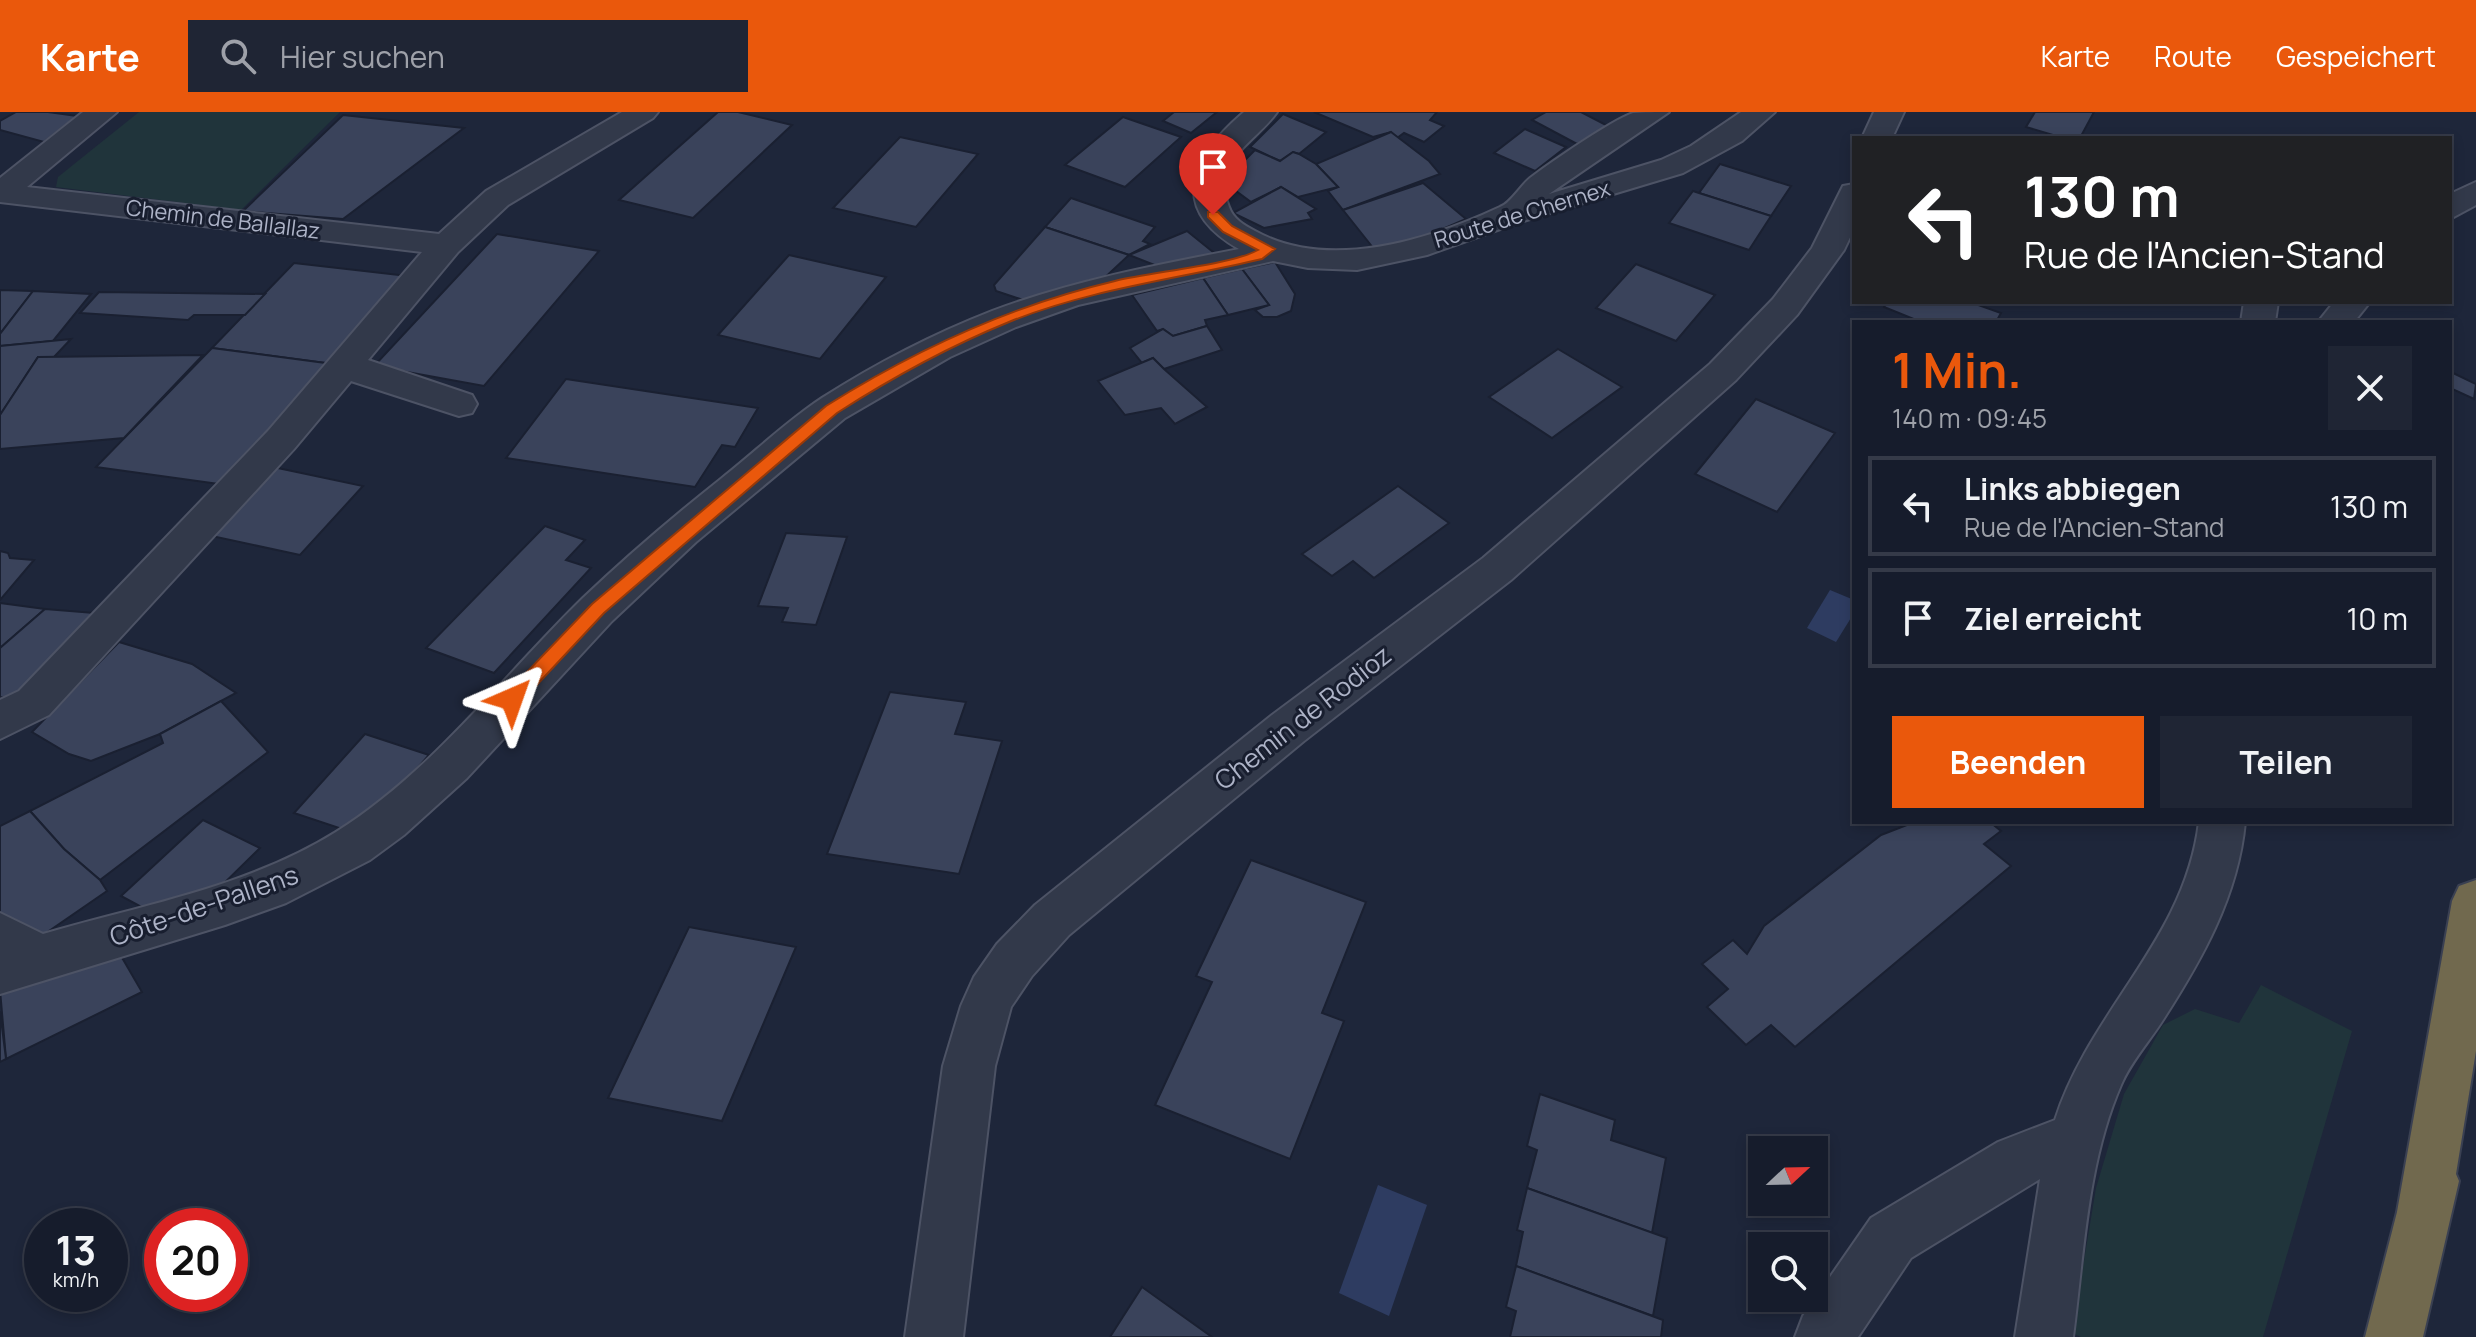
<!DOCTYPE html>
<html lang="de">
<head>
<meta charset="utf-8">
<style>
  body { margin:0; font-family:Manrope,sans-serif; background:#1f2534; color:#f1f3f6; height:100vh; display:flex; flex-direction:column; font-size:30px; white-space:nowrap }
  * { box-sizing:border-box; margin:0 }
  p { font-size:26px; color:#9ea1a9 }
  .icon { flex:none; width:44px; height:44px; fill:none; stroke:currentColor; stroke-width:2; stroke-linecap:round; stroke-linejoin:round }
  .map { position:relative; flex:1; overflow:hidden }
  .drawer { position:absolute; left:1852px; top:208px; width:600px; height:504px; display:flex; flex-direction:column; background:#161c2c; border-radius:0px; box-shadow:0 4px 12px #0003,0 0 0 2px #353a48 }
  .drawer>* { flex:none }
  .top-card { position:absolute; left:1852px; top:24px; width:600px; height:168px; border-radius:0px; box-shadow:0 4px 12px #0003,0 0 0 2px #353a48; background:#202124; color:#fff; overflow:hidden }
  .needle { width:52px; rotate:68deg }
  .controls { position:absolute; left:1748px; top:1024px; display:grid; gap:16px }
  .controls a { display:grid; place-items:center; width:80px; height:80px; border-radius:0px; background:#161c2c; box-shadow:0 4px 12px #0003,0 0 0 2px #353a48; font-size:40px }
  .speed { position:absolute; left:24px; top:1096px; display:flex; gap:16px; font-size:40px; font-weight:700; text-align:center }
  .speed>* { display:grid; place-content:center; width:104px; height:104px; border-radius:50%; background:#161c2c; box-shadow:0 4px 12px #0003,0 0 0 2px #353a48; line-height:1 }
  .speed small { font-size:20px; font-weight:400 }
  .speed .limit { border:12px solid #d22; background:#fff; color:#111 }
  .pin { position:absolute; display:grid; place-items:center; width:68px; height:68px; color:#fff; margin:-82px -34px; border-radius:50% 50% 50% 0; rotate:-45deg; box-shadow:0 0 8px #0007 }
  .pin .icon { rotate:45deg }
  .me { position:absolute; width:88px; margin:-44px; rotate:43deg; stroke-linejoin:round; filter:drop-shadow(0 0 6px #0008) }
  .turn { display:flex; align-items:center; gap:28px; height:168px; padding:0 40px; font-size:36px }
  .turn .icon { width:104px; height:104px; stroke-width:2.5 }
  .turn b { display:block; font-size:56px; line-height:68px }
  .round { display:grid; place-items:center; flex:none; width:84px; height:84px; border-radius:0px; background:#1f2534 }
  .head { display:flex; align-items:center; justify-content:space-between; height:136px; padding:0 40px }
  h1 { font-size:48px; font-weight:700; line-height:60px; color:#ea580c }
  .action { display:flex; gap:16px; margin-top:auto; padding:16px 40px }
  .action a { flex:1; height:92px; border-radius:0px; background:#ea580c; color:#fff; font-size:32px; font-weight:700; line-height:92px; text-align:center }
  .action a+a { background:#1f2534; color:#f1f3f6 }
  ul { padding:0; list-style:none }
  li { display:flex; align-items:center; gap:24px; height:100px; margin:0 16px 12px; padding:0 24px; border:4px solid #353a48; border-radius:0px }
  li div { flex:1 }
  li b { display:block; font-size:30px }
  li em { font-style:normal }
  header { display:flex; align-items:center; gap:48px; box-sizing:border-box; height:112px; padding:0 40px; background:#ea580c; color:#fff }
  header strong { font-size:38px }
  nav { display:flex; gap:44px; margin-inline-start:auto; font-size:28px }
  .search { width:560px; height:72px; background:#1f2534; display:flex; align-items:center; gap:20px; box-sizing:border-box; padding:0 28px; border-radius:0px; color:#9ea1a9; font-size:30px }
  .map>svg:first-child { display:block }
  .green { fill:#20343b }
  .water { fill:#2e3c61 }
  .building { fill:#3a435b; stroke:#1a2031; stroke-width:2 }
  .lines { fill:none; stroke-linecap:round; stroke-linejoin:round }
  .minor-casing { stroke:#4d5365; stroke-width:4 }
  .highway-casing { stroke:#3a4052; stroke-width:4 }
  .minor { fill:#32394a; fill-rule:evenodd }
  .highway { fill:#71694e; fill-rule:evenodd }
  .route { fill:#ea580c; stroke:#983908; stroke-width:2 }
  .labels { text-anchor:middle; stroke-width:6; stroke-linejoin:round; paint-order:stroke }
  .far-street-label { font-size:22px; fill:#adb3c7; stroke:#181e2f }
  .street-label { font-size:26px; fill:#adb3c7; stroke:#181e2f }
</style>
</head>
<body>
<header>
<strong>Karte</strong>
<div class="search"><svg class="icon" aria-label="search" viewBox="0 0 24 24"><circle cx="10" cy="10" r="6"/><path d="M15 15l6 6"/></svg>Hier suchen</div>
<nav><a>Karte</a><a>Route</a><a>Gespeichert</a></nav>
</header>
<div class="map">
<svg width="2476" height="1225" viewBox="0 0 2476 1225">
  <rect width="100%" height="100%" fill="#1e263a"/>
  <g class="green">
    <polygon points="139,0 340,0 241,98 56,75 58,65"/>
    <polygon points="2261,873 2352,919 2263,1225 2081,1225 2072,1221 2096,1076 2124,982 2163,913 2195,897 2239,911"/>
  </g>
  <g class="water">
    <polygon points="1830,478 1854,488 1854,501 1836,530 1807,516"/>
    <polygon points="1378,1073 1427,1093 1389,1204 1339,1181"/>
  </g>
  <g class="building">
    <polygon points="16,0 48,0 77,4 44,30 0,18 0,9"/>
    <polygon points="718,0 738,0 792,13 693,106 619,88"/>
    <polygon points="1174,0 1217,0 1191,21 1163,9"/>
    <polygon points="1314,0 1437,0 1430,8 1444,14 1424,30 1404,21 1397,26 1391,20 1373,25"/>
    <polygon points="1546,0 1581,0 1608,14 1577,32 1532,8"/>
    <polygon points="2035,0 2094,0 2080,26 2063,26 2026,15"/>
    <polygon points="1283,2 1326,20 1299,42 1293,40 1280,49 1250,35"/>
    <polygon points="343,3 464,16 343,107 243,99"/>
    <polygon points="1123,5 1181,25 1125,75 1065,53"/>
    <polygon points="1525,17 1566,35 1535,59 1494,41"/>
    <polygon points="1391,20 1429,49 1440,62 1343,98 1328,79 1338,75 1316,52"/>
    <polygon points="900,25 978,42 916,115 833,96"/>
    <polygon points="1255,38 1280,49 1293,40 1299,42 1316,52 1338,75 1298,85 1281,75 1251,90 1228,73 1236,57"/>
    <polygon points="1720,52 1791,74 1771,104 1699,81"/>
    <polygon points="1423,71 1466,107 1424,125 1374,137 1343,98"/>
    <polygon points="1281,75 1316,97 1308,101 1312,107 1264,116 1233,101"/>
    <polygon points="1693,79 1699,81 1771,104 1749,138 1669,111"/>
    <polygon points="1071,86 1155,115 1143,129 1150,132 1129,143 1045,115"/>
    <polygon points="1045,115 1129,143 1100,170 1089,168 1083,173 1023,188 996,179 994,173"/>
    <polygon points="1187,119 1218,144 1162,156 1129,143"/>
    <polygon points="497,122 599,139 484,274 374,254"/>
    <polygon points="789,143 886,165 820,247 718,223"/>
    <polygon points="1275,150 1295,182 1291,199 1277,205 1263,205 1255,198 1269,193 1242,157"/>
    <polygon points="294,151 408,164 333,252 212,236"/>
    <polygon points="1636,152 1715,183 1676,229 1596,196"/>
    <polygon points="1242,157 1269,193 1228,203 1203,166"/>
    <polygon points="1203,166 1228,203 1205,208 1207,214 1173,224 1163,217 1157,219 1132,183"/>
    <polygon points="0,178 33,179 0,222"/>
    <polygon points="33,179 91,182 53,229 0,234 0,222"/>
    <polygon points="99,180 265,182 245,203 194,203 188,208 80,201"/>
    <polygon points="1887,190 1970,190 2001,201 1996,210 1921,210 1884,195"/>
    <polygon points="1207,214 1222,238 1164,257 1153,246 1142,251 1130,236 1163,217 1173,224"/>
    <polygon points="71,227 54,245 38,245 0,303 0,234"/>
    <polygon points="212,236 333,252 226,373 96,355"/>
    <polygon points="1558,237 1622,275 1552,326 1489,285"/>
    <polygon points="203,243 124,326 0,337 0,303 38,245"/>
    <polygon points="1153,246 1164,257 1207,295 1175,312 1161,296 1125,303 1098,269"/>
    <polygon points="2451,260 2476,272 2474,287 2450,276"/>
    <polygon points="566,267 758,296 735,335 722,333 695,375 506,346"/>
    <polygon points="1756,287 1835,321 1777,400 1695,362"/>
    <polygon points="273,355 363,374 300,443 207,423"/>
    <polygon points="1398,374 1449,411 1374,466 1353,449 1332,464 1302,442"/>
    <polygon points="545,414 585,428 566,448 591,456 494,561 426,536"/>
    <polygon points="786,421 847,425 816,513 782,510 788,496 758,494"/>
    <polygon points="0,439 8,441 10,446 34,448 0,488"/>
    <polygon points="0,491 45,497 0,536"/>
    <polygon points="45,497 107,502 24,590 0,585 0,536"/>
    <polygon points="119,530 192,552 236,581 160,622 91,649 69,642 32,620"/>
    <polygon points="890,580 966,590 955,622 1002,629 959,762 827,742"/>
    <polygon points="221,589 268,640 100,768 64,737 30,699 163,631 160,622"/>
    <polygon points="365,622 429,643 395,681 348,719 294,701"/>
    <polygon points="30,699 64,737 100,768 107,779 33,830 0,808 0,714"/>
    <polygon points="203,708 260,736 205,790 158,804 121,784"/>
    <polygon points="1903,710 1990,710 2001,719 1984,732 2011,754 1795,935 1771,913 1746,933 1707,895 1728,877 1702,852 1733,828 1747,842 1764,814 1881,723 1907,713"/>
    <polygon points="1251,748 1366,790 1322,901 1344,909 1290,1047 1155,993 1212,870 1196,864"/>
    <polygon points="689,815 796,835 722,1009 608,986"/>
    <polygon points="117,837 142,880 6,947 0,878"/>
    <polygon points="0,899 6,947 0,950"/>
    <polygon points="1540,982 1615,1008 1611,1028 1666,1046 1652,1121 1527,1076 1537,1038 1527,1034"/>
    <polygon points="1527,1076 1667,1126 1653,1204 1516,1154 1523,1120 1517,1118"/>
    <polygon points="1516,1154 1663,1208 1661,1225 1510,1225 1516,1199 1506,1195"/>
    <polygon points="1142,1175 1212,1225 1110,1225"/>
  </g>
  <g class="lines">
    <g class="minor-casing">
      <g id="minor">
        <polygon points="83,0 117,0 27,75 439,122 486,79 622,0 658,0 653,6 508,93 458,140 368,248 472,283 477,292 472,301 459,304 351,269 294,337 49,603 0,627 0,588 19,579 268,319 422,140 0,90 0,66"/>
        <path d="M 1244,0 L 1277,0 C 1255,31 1210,49 1229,95 C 1233,107 1244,113 1255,119 C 1328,160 1429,128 1500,95 C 1511,91 1520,74 1530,66 C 1550,51 1612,8 1633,1 C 1642,0 1658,0 1669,0 L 1549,82 L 1661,48 L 1691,34 L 1741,0 L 1775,0 L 1742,29 L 1683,61 L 1520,110 L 1427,143 L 1357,158 L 1308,156 L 1273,149 L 1078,193 L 1016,215 L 950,245 L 845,306 L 696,430 L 612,509 L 467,666 L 404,723 L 370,748 L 286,791 L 225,813 L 0,882 L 0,801 L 43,822 C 142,793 248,775 336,720 C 433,659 502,565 583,486 C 627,444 674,404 722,366 C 755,340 787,309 822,286 C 875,252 933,222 992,199 C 1072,169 1156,153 1239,137 C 1167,96 1191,45 1244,0 Z"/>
        <polygon points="1874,0 1904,0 1892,26 1862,26"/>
        <polygon points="2476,70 2476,93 2450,107 2450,82"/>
        <polygon points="1854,72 1854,117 1844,138 1797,203 1736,268 1511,468 1304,629 1069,823 1032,864 1011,895 995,954 963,1225 905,1225 943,954 961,894 974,865 997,832 1035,793 1272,603 1483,446 1710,252 1773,187 1812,136 1843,74"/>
        <polygon points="2244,190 2278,190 2275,210 2241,210"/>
        <polygon points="2334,190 2370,190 2354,210 2318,210"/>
        <path d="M 2199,710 L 2245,710 C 2238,785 2201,849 2161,911 C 2148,931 2130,951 2121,973 C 2087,1051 2084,1142 2073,1225 L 2015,1225 L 2040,1067 L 1911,1146 L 1858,1225 L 1795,1225 L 1803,1204 L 1871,1106 L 1998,1030 L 2055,1008 C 2090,898 2185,828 2199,710 Z"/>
      </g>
    </g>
    <g class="highway-casing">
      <polygon id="highway" points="2476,768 2476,939 2456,1062 2459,1069 2423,1225 2365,1225 2397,1100 2452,789 2459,774"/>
    </g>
    <use href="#minor" class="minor"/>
    <use href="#highway" class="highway"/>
  </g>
  <path class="route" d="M 1208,100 L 1218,100 L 1232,114 L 1275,137 L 1262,147 C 1178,167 1090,177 1009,210 C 950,234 890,267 837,301 L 604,501 L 519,592 L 506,592 L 506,582 L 592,492 L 826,294 C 915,238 1013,193 1115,169 C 1150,160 1231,153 1258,138 L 1223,120 L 1208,105 Z"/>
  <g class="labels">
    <g class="far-street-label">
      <text transform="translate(1522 102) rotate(-17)" y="8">Route de Chernex</text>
      <text transform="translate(223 107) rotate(7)" y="8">Chemin de Ballallaz</text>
    </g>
    <g class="street-label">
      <text transform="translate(1303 606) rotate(-38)" y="9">Chemin de Rodioz</text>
      <text transform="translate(204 794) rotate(-19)" y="9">Côte-de-Pallens</text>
    </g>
  </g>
</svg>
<div class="controls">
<a><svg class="needle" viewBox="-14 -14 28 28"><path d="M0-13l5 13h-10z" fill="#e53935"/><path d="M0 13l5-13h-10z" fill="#9ea1a9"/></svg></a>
<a><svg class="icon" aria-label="search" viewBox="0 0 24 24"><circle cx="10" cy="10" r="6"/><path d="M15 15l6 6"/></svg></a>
</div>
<div class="speed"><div>13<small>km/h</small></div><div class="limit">20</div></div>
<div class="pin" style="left:1213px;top:103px;background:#d93025"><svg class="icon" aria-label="arrive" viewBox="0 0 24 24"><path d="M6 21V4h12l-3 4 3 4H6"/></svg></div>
<svg class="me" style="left:512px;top:587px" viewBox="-20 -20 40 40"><path d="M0-17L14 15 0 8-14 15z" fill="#ea580c" stroke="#fff" stroke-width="4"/></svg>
<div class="top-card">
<div class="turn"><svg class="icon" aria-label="left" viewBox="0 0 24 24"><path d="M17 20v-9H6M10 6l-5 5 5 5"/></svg><div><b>130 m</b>Rue de l'Ancien-Stand</div></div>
</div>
<section class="drawer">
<div class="head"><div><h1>1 Min.</h1><p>140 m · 09:45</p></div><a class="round"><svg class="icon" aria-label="close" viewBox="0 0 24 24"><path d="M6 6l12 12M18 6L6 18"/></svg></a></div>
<ul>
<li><svg class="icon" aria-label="left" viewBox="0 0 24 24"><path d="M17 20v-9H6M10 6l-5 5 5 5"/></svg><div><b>Links abbiegen</b><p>Rue de l'Ancien-Stand</p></div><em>130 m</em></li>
<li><svg class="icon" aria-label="arrive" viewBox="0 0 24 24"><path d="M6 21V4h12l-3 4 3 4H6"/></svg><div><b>Ziel erreicht</b></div><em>10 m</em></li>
</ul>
<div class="action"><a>Beenden</a><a>Teilen</a></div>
</section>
</div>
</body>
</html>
